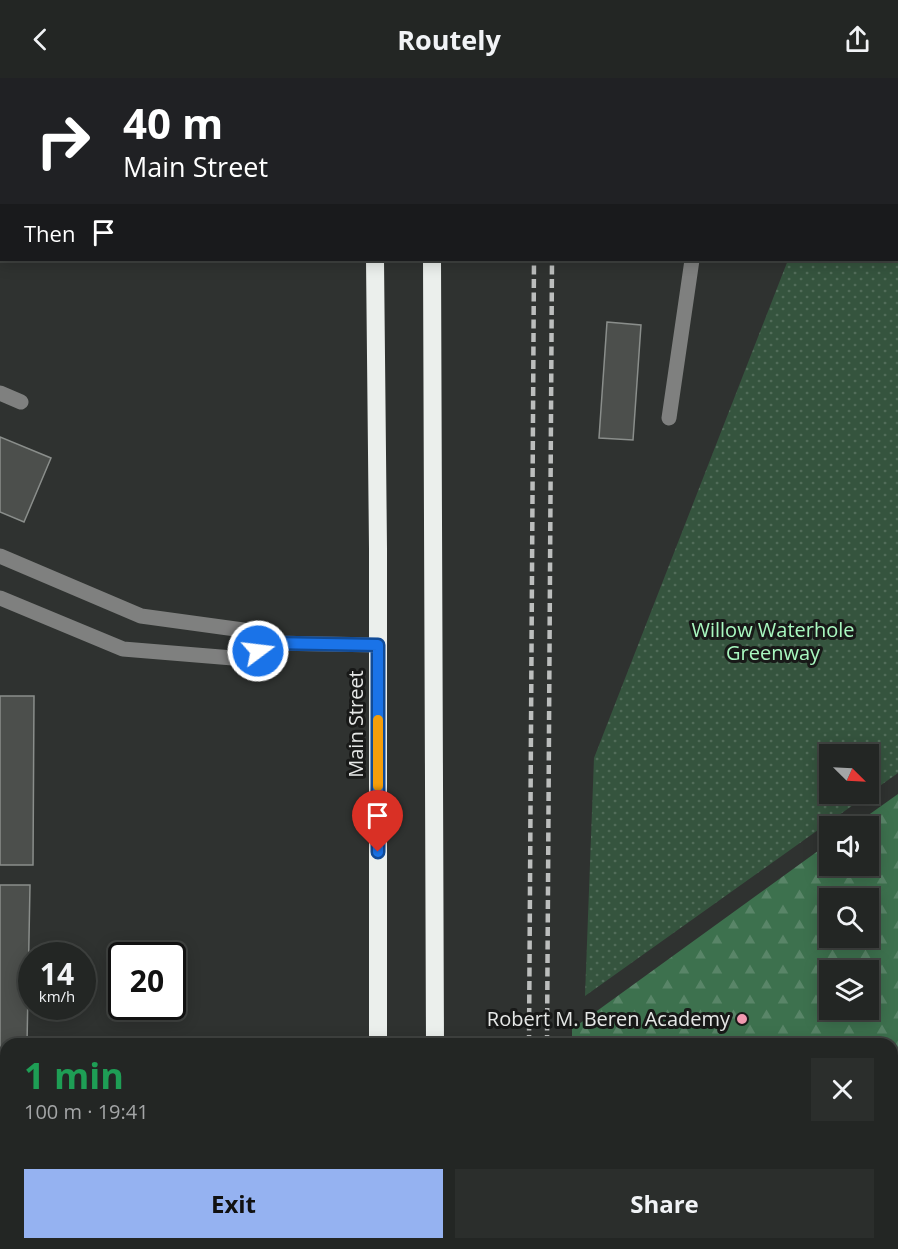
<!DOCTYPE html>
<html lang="en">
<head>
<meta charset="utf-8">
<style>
  body { margin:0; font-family:"Open Sans",sans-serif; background:#2b2e2c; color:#f1f3f6; height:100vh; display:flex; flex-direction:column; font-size:22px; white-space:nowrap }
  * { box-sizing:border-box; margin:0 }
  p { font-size:20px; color:#a3a5a6 }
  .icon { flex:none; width:33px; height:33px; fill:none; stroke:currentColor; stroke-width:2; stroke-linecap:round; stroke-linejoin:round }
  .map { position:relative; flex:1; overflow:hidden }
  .sheet { position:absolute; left:0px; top:960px; width:898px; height:212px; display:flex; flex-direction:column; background:#232624; border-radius:18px 18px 0 0; box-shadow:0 3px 15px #0003,0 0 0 2px #404341 }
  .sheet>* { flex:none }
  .guide { position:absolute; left:0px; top:0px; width:898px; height:183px; box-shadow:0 3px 15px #0003,0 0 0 2px #404341; background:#202124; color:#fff; overflow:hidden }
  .needle { width:39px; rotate:114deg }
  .buttons { position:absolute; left:819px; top:666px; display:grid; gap:12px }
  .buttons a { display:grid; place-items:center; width:60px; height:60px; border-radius:0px; background:#232624; box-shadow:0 3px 15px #0003,0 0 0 2px #404341; font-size:30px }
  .speed { position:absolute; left:18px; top:864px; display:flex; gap:12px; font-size:30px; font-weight:700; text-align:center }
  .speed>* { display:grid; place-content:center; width:78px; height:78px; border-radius:50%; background:#232624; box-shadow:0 3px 15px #0003,0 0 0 2px #404341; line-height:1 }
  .speed small { font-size:15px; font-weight:400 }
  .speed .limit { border:3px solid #111; border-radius:9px; background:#fff; color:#111 }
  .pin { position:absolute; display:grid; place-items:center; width:51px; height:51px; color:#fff; margin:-62px -26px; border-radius:50% 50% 50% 0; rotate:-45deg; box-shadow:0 0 6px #0007 }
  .pin .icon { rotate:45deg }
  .me { position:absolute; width:66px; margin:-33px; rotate:75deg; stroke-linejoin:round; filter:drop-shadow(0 0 4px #0008) }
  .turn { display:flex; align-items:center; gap:21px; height:126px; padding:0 24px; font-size:27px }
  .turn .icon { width:78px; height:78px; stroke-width:2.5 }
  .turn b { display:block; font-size:42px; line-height:51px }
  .then { display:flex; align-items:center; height:57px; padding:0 24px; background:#0003; gap:12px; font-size:22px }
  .round { display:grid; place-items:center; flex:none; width:63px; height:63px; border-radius:0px; background:#2b2e2c }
  .overview { display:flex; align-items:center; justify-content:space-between; height:102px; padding:0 24px }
  h1 { font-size:36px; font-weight:700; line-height:45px; color:#1e9e55 }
  .primary-button { display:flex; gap:12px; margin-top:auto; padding:12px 24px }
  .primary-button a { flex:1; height:69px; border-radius:0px; background:#95b2f1; color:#111; font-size:24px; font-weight:700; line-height:69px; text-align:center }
  .primary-button a+a { background:#2b2e2c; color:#f1f3f6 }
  header { display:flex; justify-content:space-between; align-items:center; height:78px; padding:0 24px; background:#232624; font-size:27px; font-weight:700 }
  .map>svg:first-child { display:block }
  .forest { fill:url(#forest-firs); fill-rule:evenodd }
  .park { fill:url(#park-dots); fill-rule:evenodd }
  .water { fill:#031e0d }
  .building { fill:#4c4f4c; stroke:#8a8e8b; stroke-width:1.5 }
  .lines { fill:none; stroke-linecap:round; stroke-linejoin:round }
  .minor { stroke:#7f807f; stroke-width:15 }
  .highway { stroke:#ebefec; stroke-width:18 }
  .rail { stroke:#bcbebd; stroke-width:4.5; stroke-dasharray:9 4.5; stroke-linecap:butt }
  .route-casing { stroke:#114b97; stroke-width:15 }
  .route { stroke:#1a73e8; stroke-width:10 }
  .slow { stroke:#f59e0b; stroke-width:10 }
  .poi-dot { fill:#f19ab0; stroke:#181918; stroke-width:2 }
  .labels { text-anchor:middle; stroke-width:6; stroke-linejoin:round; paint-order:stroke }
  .park-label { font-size:20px; fill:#a9f8c0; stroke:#181918 }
  .street-label { font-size:20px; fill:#e5e7e6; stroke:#181918 }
  .poi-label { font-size:20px; fill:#e5e7e6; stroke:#181918; text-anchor:end }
</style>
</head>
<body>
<header><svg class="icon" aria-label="back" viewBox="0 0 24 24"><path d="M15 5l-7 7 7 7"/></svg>Routely<svg class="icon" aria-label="share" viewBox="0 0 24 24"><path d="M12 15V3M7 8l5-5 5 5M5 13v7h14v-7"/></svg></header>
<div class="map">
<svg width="898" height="1171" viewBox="0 0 898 1171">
  <defs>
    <pattern id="forest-firs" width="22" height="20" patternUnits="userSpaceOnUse" patternTransform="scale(1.5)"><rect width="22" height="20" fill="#3d714e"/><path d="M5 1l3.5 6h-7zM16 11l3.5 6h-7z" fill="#598568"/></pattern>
    <pattern id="park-dots" width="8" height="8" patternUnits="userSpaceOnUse" patternTransform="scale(1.5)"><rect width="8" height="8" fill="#35543e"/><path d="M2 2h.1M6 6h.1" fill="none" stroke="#526d5a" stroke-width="1.8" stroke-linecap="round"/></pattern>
  </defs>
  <rect width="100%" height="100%" fill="#2f3230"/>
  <g class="forest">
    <path d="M 898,716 L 898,1036 L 893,1039 L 892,966 L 572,966 L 572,951 L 829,765 L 830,788 L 868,788 L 868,748 L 853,748 ZM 830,820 L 868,820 L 868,860 L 830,860 ZM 830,892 L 868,892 L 868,932 L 830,932 Z"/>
    <polygon points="571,1166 787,1166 784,1171 571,1171"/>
  </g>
  <path class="park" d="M 859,0 L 898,0 L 898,695 L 585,918 L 594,680 L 788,182 L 897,182 L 897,2 ZM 830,676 L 868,676 L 868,716 L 830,716 Z"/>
  <polygon class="water" points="0,0 145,0 148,1 1,3"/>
  <g class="building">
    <polygon points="607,244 641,247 633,362 599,360"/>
    <polygon points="0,359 51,380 24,444 0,434"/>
    <polygon points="0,618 34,618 33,787 0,787"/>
    <polygon points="0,807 30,807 27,966 6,966 6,988 0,988"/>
  </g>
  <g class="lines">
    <g class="minor">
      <polyline points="761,2 763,0"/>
      <polyline points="0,315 21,324"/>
      <polyline points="669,340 692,182"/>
      <polyline points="0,478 141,538 243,552 271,565 378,567"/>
      <polyline points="0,520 123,571 245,581 271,565"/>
      <polyline points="0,1013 6,1014"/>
      <polyline points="0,1107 6,1109"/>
      <polyline points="134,1166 146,1171"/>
      <polyline points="92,1171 95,1166"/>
    </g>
    <g class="highway">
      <polyline points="374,0 374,2"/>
      <polyline points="431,0 431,2"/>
      <polyline points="375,182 378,470 378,966"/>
      <polyline points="432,182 435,966"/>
      <polyline points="436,1166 436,1171"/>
      <polyline points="376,1171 376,1166"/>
    </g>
    <g class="rail">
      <polyline points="536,2 536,0"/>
      <polyline points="554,2 554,0"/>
      <polyline points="529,966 534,182"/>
      <polyline points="547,966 552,182"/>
      <polyline points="528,1171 528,1166"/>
      <polyline points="545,1171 545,1166"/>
    </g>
  </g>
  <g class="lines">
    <g class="route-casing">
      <polyline id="route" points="258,573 271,565 378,567 378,774"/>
    </g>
    <use href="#route" class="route"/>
    <polyline class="slow" points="378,708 378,642"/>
  </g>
  <circle class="poi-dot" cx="742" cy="941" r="6"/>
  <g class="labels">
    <g class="park-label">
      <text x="773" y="559">Willow Waterhole<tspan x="773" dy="23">Greenway</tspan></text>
    </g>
    <g class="street-label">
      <text transform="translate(356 646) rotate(-90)" y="7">Main Street</text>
    </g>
    <g class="poi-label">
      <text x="730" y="948">Robert M. Beren Academy</text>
    </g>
  </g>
</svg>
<div class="buttons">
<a><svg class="needle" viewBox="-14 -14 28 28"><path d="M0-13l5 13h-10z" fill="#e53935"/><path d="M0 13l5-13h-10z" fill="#a3a5a6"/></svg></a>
<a><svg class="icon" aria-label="sound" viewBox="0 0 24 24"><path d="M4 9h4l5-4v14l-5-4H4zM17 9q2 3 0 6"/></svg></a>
<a><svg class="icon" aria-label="search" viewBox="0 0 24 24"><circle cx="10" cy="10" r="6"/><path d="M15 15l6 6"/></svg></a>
<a><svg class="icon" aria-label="layers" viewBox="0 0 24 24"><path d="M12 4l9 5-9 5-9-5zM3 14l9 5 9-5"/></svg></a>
</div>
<div class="speed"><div>14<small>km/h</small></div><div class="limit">20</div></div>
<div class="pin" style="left:378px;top:774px;background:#d93025"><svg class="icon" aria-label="arrive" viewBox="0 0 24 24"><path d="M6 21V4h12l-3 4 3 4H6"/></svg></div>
<svg class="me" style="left:258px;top:573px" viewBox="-20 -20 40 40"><circle r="17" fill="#1a73e8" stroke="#fff" stroke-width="3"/><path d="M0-11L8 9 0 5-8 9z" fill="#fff"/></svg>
<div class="guide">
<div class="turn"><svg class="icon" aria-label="right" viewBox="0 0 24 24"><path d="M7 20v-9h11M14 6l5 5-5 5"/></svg><div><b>40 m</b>Main Street</div></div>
<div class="then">Then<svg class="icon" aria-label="arrive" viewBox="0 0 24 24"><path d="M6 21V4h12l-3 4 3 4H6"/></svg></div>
</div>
<section class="sheet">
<div class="overview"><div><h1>1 min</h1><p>100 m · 19:41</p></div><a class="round"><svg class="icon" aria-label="close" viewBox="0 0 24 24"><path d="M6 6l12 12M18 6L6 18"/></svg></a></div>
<div class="primary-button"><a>Exit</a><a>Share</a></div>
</section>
</div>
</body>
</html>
